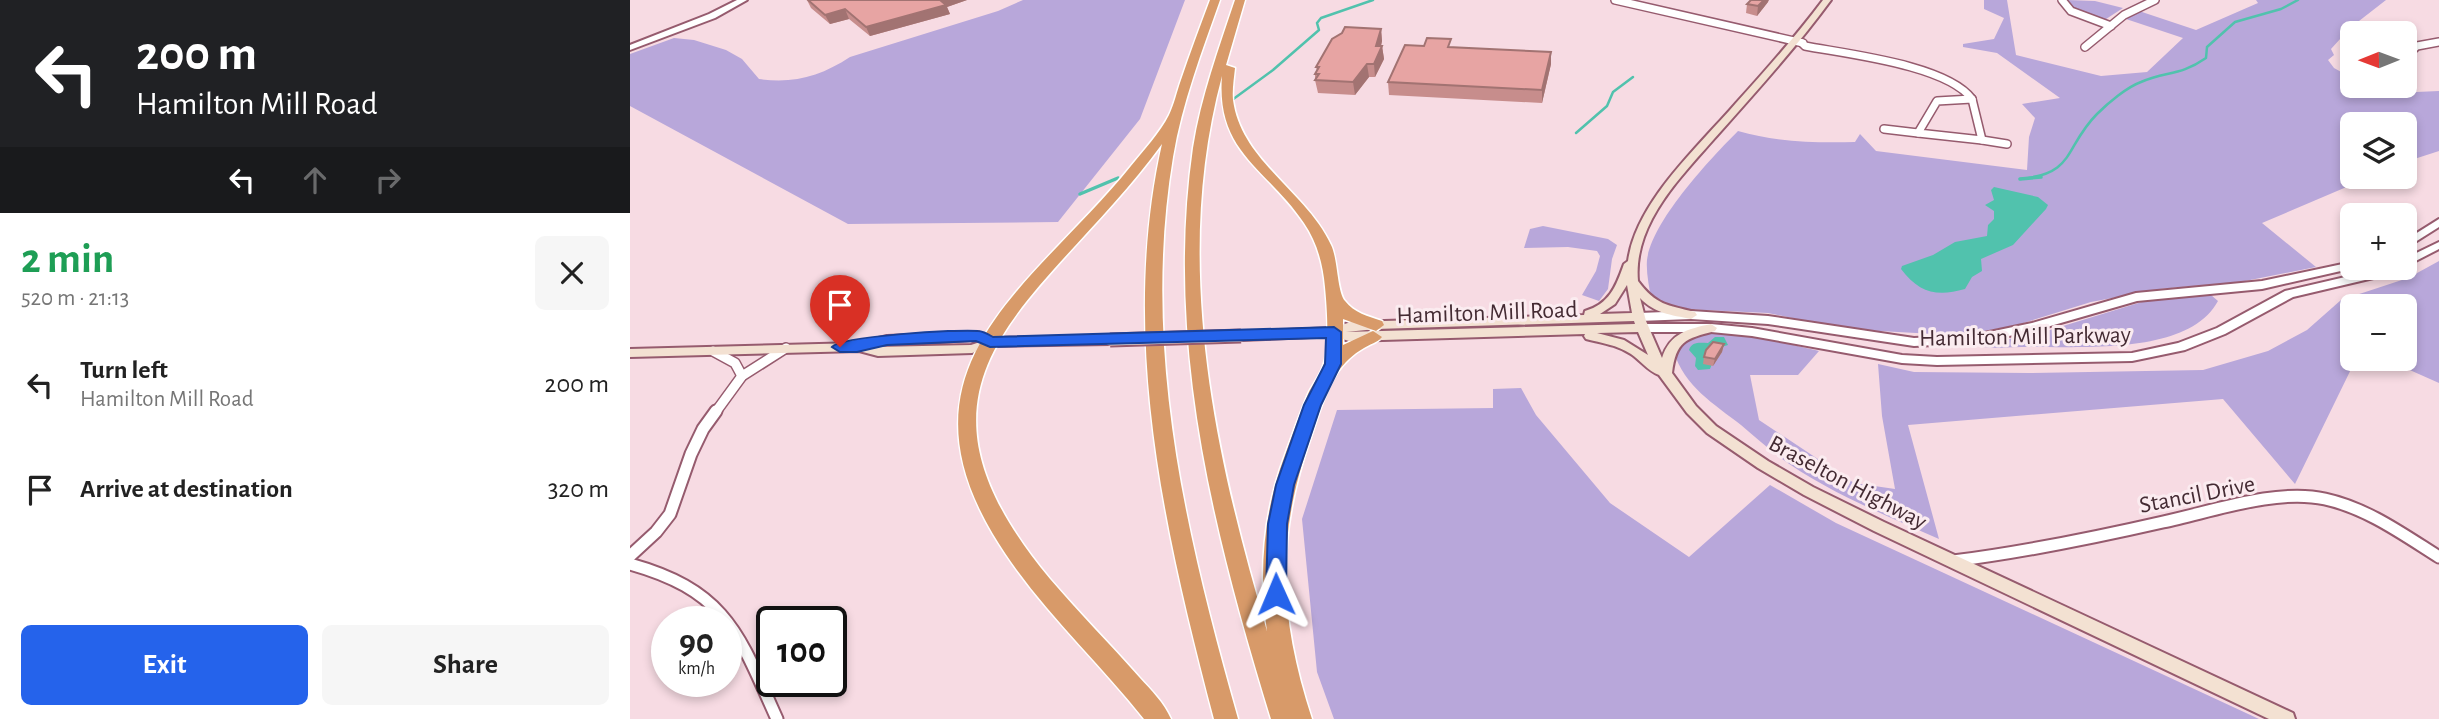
<!DOCTYPE html>
<html lang="en">
<head>
<meta charset="utf-8">
<style>
  body { margin:0; font-family:"Alegreya Sans",sans-serif; background:#f6f6f6; color:#222; height:100vh; display:flex; flex-direction:column; font-size:26px; white-space:nowrap }
  * { box-sizing:border-box; margin:0 }
  p { font-size:23px; color:#767676 }
  .icon { flex:none; width:38px; height:38px; fill:none; stroke:currentColor; stroke-width:2; stroke-linecap:round; stroke-linejoin:round }
  .map { position:relative; flex:1; overflow:hidden }
  .sheet { display:flex; flex-direction:column; background:#fff; width:630px }
  .sheet>* { flex:none }
  .banner { background:#202124; color:#fff; overflow:hidden }
  .needle { width:46px; rotate:269deg }
  .controls { position:absolute; left:1710px; top:21px; display:grid; gap:14px }
  .controls a { display:grid; place-items:center; width:77px; height:77px; border-radius:10px; background:#fff; box-shadow:0 4px 10px #0003; font-size:35px }
  .speed { position:absolute; left:21px; top:606px; display:flex; gap:14px; font-size:35px; font-weight:700; text-align:center }
  .speed>* { display:grid; place-content:center; width:91px; height:91px; border-radius:50%; background:#fff; box-shadow:0 4px 10px #0003; line-height:1 }
  .speed small { font-size:18px; font-weight:400 }
  .speed .limit { border:4px solid #111; border-radius:10px; background:#fff; color:#111 }
  .pin { position:absolute; display:grid; place-items:center; width:60px; height:60px; color:#fff; margin:-72px -30px; border-radius:50% 50% 50% 0; rotate:-45deg; box-shadow:0 0 7px #0007 }
  .pin .icon { rotate:45deg }
  .me { position:absolute; width:77px; margin:-38px; rotate:359deg; stroke-linejoin:round; filter:drop-shadow(0 0 5px #0008) }
  .turn { display:flex; align-items:center; gap:24px; height:147px; padding:0 21px; font-size:32px }
  .turn .icon { width:91px; height:91px; stroke-width:2.5 }
  .turn b { display:block; font-size:49px; line-height:60px }
  .lanes { display:flex; align-items:center; height:66px; padding:0 21px; background:#0003; justify-content:center; gap:35px; direction:ltr }
  .lanes .off { opacity:.35 }
  .round { display:grid; place-items:center; flex:none; width:74px; height:74px; border-radius:10px; background:#f6f6f6 }
  .head { display:flex; align-items:center; justify-content:space-between; height:119px; padding:0 21px }
  h1 { font-size:42px; font-weight:600; line-height:52px; color:#1e9e55 }
  .primary-button { display:flex; gap:14px; margin-top:auto; padding:14px 21px }
  .primary-button a { flex:1; height:80px; border-radius:10px; background:#2563eb; color:#fff; font-size:28px; font-weight:600; line-height:80px; text-align:center }
  .primary-button a+a { background:#f6f6f6; color:#222 }
  ul { padding:0; list-style:none }
  li { display:flex; align-items:center; gap:21px; height:105px; padding:0 21px }
  li div { flex:1 }
  li b { display:block; font-size:26px }
  li em { font-style:normal }
  main { display:flex; flex:1; min-height:0 }
  .map>svg:first-child { display:block }
  .green { fill:#b8a7da }
  .water { fill:#51c2ad }
  .lines { fill:none; stroke-linecap:round; stroke-linejoin:round }
  .stream-far1 { stroke:#51c2ad; stroke-width:2.5 }
  .stream { stroke:#51c2ad; stroke-width:3.5 }
  .minor-far2-casing { stroke:#965b6e; stroke-width:10 }
  .minor-far1-casing { stroke:#965b6e; stroke-width:12 }
  .minor-casing { stroke:#965b6e; stroke-width:15 }
  .tertiary-casing { stroke:#965b6e; stroke-width:4 }
  .secondary-casing { stroke:#965b6e; stroke-width:4 }
  .motorway-casing { stroke:#fff; stroke-width:3 }
  .minor-far2 { stroke:#fff; stroke-width:7 }
  .minor-far1 { stroke:#fff; stroke-width:9 }
  .minor { stroke:#fff; stroke-width:11 }
  .tertiary { fill:#fff; fill-rule:evenodd }
  .secondary { fill:#f3e1d2; fill-rule:evenodd }
  .motorway { fill:#d89a69; fill-rule:evenodd }
  .secondary-bridge-casing { stroke:#965b6e; stroke-width:15; stroke-linecap:butt }
  .secondary-bridge { stroke:#f3e1d2; stroke-width:11 }
  .wall { fill:#c78d8c }
  .shaded-wall { fill:#a27372 }
  .building { fill:#e7a4a3; stroke:#a27372; stroke-width:2 }
  .route { fill:#2563eb; stroke:#184099; stroke-width:2 }
  .labels { text-anchor:middle; stroke-width:6; stroke-linejoin:round; paint-order:stroke }
  .street-label { font-size:24px; fill:#442b33; stroke:#fbecf0 }
</style>
</head>
<body>
<main>
<section class="sheet">
<div class="banner">
<div class="turn"><svg class="icon" aria-label="left" viewBox="0 0 24 24"><path d="M17 20v-9H6M10 6l-5 5 5 5"/></svg><div><b>200 m</b>Hamilton Mill Road</div></div>
<div class="lanes"><svg class="icon" aria-label="left" viewBox="0 0 24 24"><path d="M17 20v-9H6M10 6l-5 5 5 5"/></svg><svg class="icon off" aria-label="ahead" viewBox="0 0 24 24"><path d="M12 20V5M6 11l6-6 6 6"/></svg><svg class="icon off" aria-label="right" viewBox="0 0 24 24"><path d="M7 20v-9h11M14 6l5 5-5 5"/></svg></div>
</div>
<div class="head"><div><h1>2 min</h1><p>520 m · 21:13</p></div><a class="round"><svg class="icon" aria-label="close" viewBox="0 0 24 24"><path d="M6 6l12 12M18 6L6 18"/></svg></a></div>
<ul>
<li><svg class="icon" aria-label="left" viewBox="0 0 24 24"><path d="M17 20v-9H6M10 6l-5 5 5 5"/></svg><div><b>Turn left</b><p>Hamilton Mill Road</p></div><em>200 m</em></li>
<li><svg class="icon" aria-label="arrive" viewBox="0 0 24 24"><path d="M6 21V4h12l-3 4 3 4H6"/></svg><div><b>Arrive at destination</b></div><em>320 m</em></li>
</ul>
<div class="primary-button"><a>Exit</a><a>Share</a></div>
</section>
<div class="map">
<svg width="1809" height="719" viewBox="0 0 1809 719">
  <rect width="100%" height="100%" fill="#f7dbe3"/>
  <g class="green">
    <path d="M 393,0 L 555,0 L 510,119 L 428,222 L 218,224 L 0,106 L 0,54 L 44,38 L 64,40 L 96,50 L 112,59 L 129,79 C 164,84 191,76 220,57 L 368,11 Z"/>
    <path d="M 1354,0 L 1377,0 L 1386,55 L 1471,76 L 1517,72 L 1553,38 L 1496,19 L 1509,11 L 1566,30 L 1628,3 L 1626,0 L 1756,0 L 1720,28 L 1701,49 L 1704,55 L 1698,60 L 1704,68 L 1722,78 L 1722,86 L 1742,86 L 1764,93 L 1809,91 L 1809,151 L 1775,162 L 1774,124 L 1722,124 L 1722,177 L 1740,177 L 1632,223 L 1686,267 L 1610,282 L 1530,289 L 1461,302 L 1387,325 L 1350,332 L 1304,334 L 1214,329 L 1138,313 L 1051,309 L 1021,298 C 1019,286 1016,272 1017,260 C 1022,221 1080,159 1108,131 C 1146,142 1185,143 1225,142 L 1230,134 L 1246,151 L 1397,170 L 1399,137 L 1405,118 L 1392,104 L 1430,98 L 1367,53 L 1333,47 L 1333,44 L 1364,39 L 1374,18 L 1354,9 Z"/>
    <polygon points="1437,0 1465,1 1493,8 1473,21 1442,9"/>
    <polygon points="913,226 978,239 987,245 982,259 978,289 969,301 952,295 966,271 970,256 967,251 938,247 894,248 900,229"/>
    <path d="M 1809,261 L 1809,383 L 1755,359 L 1774,359 L 1774,306 L 1722,306 L 1722,359 L 1726,359 L 1665,484 L 1593,399 L 1278,425 L 1309,539 C 1255,515 1195,491 1148,456 C 1135,446 1123,435 1111,425 C 1084,404 1054,386 1044,352 C 1049,347 1054,339 1059,336 C 1088,325 1159,344 1189,351 L 1168,375 L 1120,375 L 1129,420 L 1224,483 L 1265,489 L 1252,416 L 1248,364 L 1284,372 L 1398,373 L 1573,370 L 1638,351 L 1677,330 L 1711,300 L 1778,278 Z"/>
    <path d="M 1581,295 L 1588,301 C 1555,362 1426,343 1368,348 L 1353,347 L 1352,344 L 1410,333 L 1515,301 Z"/>
    <polygon points="891,388 906,415 980,503 1059,557 1140,485 1206,523 1629,719 704,719 687,672 672,519 707,410 863,408 863,389"/>
  </g>
  <g class="water">
    <path d="M 1364,187 L 1408,197 L 1418,205 L 1416,209 L 1383,245 L 1351,259 L 1352,271 L 1342,277 L 1335,289 C 1307,297 1289,293 1271,269 L 1272,266 L 1303,255 L 1325,242 L 1357,236 L 1358,225 L 1364,219 L 1364,211 L 1355,205 L 1364,200 L 1361,190 Z"/>
    <path d="M 1085,337 L 1094,337 L 1098,345 L 1088,348 L 1080,369 L 1068,370 L 1065,366 L 1066,358 L 1059,350 C 1062,341 1070,343 1078,343 Z"/>
  </g>
  <g class="lines">
    <g class="stream-far1">
      <polyline points="602,100 643,70 689,30 687,23 691,18 743,0"/>
      <polyline points="946,133 977,106 983,92 1003,77"/>
      <path d="M 1390,179 C 1446,174 1434,147 1467,114 C 1478,103 1497,87 1511,82 C 1537,71 1550,76 1576,58 L 1577,47 L 1605,22 L 1651,9 L 1668,0"/>
    </g>
    <g class="stream">
      <polyline points="1390,179 1411,177"/>
      <polyline points="450,194 488,178"/>
    </g>
    <g class="minor-far2-casing">
      <g id="minor-far2">
        <polyline points="985,0 1173,43"/>
        <polyline points="1432,0 1441,11 1481,26"/>
        <path d="M 1172,43 L 1175,46 C 1217,54 1317,65 1342,99"/>
        <polyline points="1455,47 1494,15 1525,0"/>
        <polyline points="1774,58 1787,46 1809,42"/>
        <polygon points="1342,99 1352,140 1288,133 1307,101"/>
        <polyline points="1254,129 1288,133"/>
        <polyline points="1352,140 1377,144"/>
      </g>
    </g>
    <g class="minor-far1-casing">
      <g id="minor-far1">
        <polyline points="83,351 105,363 112,376"/>
        <polyline points="85,413 112,376 156,348"/>
      </g>
    </g>
    <g class="minor-casing">
      <g id="minor">
        <polyline points="0,556 26,532 40,514 61,454 73,429 86,411"/>
        <path d="M 1323,561 C 1394,552 1463,538 1533,522 C 1581,512 1646,488 1695,499 C 1737,508 1774,535 1809,557"/>
        <path d="M 0,564 C 97,591 109,635 147,719"/>
      </g>
    </g>
    <g class="tertiary-casing">
      <g id="tertiary">
        <polygon points="107,0 117,0 85,18 0,50 0,45 79,14"/>
        <polygon points="1809,219 1809,227 1774,249 1774,241"/>
        <polygon points="1809,242 1809,249 1774,267 1774,259"/>
        <polygon points="1722,262 1722,268 1724,268 1632,289 1507,301 1403,331 1345,343 1284,346 1138,324 1061,319 1009,321 1003,317 1009,313 1061,311 1138,316 1284,338 1345,335 1402,323 1506,293 1632,281"/>
        <polygon points="1754,268 1770,268 1752,276 1663,297 1595,334 1555,350 1502,361 1307,365 1272,363 1122,336 1081,332 1012,332 1006,328 1012,324 1081,324 1122,328 1272,355 1307,357 1502,353 1548,343 1587,328 1655,291"/>
      </g>
    </g>
    <g class="secondary-casing">
      <g id="secondary">
        <path d="M 1193,0 L 1201,0 C 1165,49 1124,94 1084,139 C 1062,164 1038,189 1022,219 C 1012,238 1006,259 1008,281 C 1026,305 1037,305 1065,312 L 1067,315 L 1061,319 C 1041,315 1024,313 1010,298 L 1016,321 L 1032,358 C 1040,333 1058,329 1081,324 L 1087,328 L 1085,331 C 1055,339 1046,341 1042,373 L 1066,406 L 1086,426 L 1138,461 L 1183,487 L 1254,522 L 1663,713 L 1665,719 L 1639,719 L 1244,531 L 1174,495 L 1128,468 L 1077,433 L 1057,413 L 1029,375 C 1018,371 1010,360 1001,354 C 987,345 972,343 956,339 L 954,336 L 955,334 L 719,341 L 703,336 L 611,340 L 605,336 L 611,332 L 702,328 L 721,322 L 954,315 L 955,311 C 979,304 986,287 994,264 L 998,261 C 1006,202 1068,147 1106,103 C 1136,70 1166,36 1193,0 ZM 997,285 L 1002,313 L 970,314 L 985,304 ZM 1004,321 L 1005,324 L 716,332 L 746,329 ZM 1008,332 L 1018,355 L 994,340 L 967,333 Z"/>
        <path d="M 348,332 L 363,338 L 480,336 L 486,340 L 480,344 L 362,346 L 342,353 L 248,356 L 229,351 L 0,357 L 0,349 L 227,343 L 257,336 ZM 346,340 L 350,342 L 341,345 L 245,347 L 257,344 Z"/>
      </g>
    </g>
    <g class="motorway-casing">
      <g id="motorway">
        <path d="M 580,0 L 590,0 C 572,51 552,103 543,157 C 511,349 556,535 608,719 L 584,719 C 535,532 489,337 532,144 C 417,302 247,372 420,579 C 449,613 480,644 509,677 C 521,690 534,703 541,719 L 514,719 C 465,657 404,603 363,534 C 261,362 406,284 501,166 C 514,150 530,133 539,115 C 544,105 547,91 551,80 C 560,53 570,27 580,0 Z"/>
        <path d="M 605,0 L 615,0 L 596,65 L 605,68 C 604,78 602,90 603,100 C 611,161 676,191 701,245 C 708,259 707,292 715,301 C 724,313 738,316 752,321 L 754,325 L 746,331 L 713,319 L 713,345 L 743,331 L 752,337 C 747,343 740,344 734,348 C 723,354 714,363 707,373 C 695,392 688,416 681,437 C 645,538 649,618 682,719 L 641,719 C 584,533 535,343 563,148 C 571,97 589,48 605,0 ZM 592,76 C 586,153 637,168 674,223 C 687,242 693,264 695,287 C 697,307 700,349 693,366 C 690,376 682,385 678,394 C 668,418 659,444 650,469 C 633,521 629,576 637,631 C 584,453 542,260 592,76 Z"/>
      </g>
    </g>
    <use href="#minor-far2" class="minor-far2"/>
    <use href="#minor-far1" class="minor-far1"/>
    <use href="#minor" class="minor"/>
    <use href="#tertiary" class="tertiary"/>
    <use href="#secondary" class="secondary"/>
    <use href="#motorway" class="motorway"/>
    <g class="secondary-bridge-casing">
      <polyline id="secondary-bridge" points="480,340 611,336"/>
    </g>
    <use href="#secondary-bridge" class="secondary-bridge"/>
  </g>
  <g class="wall">
    <polygon points="177,0 337,0 317,7 320,14 240,36 219,19 200,24 181,8"/>
    <polygon points="1138,2 1127,16 1116,13 1117,4"/>
    <polygon points="751,29 752,41 751,46 752,46 754,59 745,77 739,77 725,95 688,93 685,80 685,74 687,71 686,67"/>
    <polygon points="794,46 822,47 921,64 912,103 759,95 758,82"/>
    <polygon points="1094,344 1092,352 1083,366 1073,364 1074,357"/>
  </g>
  <g class="shaded-wall">
    <polygon points="309,0 337,0 317,7 320,14 240,36 236,27"/>
    <polygon points="1134,0 1139,0 1138,2 1127,16 1128,6"/>
    <polygon points="215,9 219,19 200,24 195,15"/>
    <polygon points="751,29 752,41 749,54 752,46 754,59 745,77 744,64 746,46"/>
    <polygon points="921,52 921,64 912,103 912,90"/>
    <polygon points="737,64 739,77 725,95 723,82"/>
    <polygon points="1094,344 1092,352 1083,366 1085,359"/>
  </g>
  <g class="building">
    <polygon points="178,0 310,0 316,5 236,27 215,9 195,15"/>
    <polygon points="1121,0 1134,0 1128,6 1117,4"/>
    <polygon points="715,27 751,29 746,46 752,46 744,64 737,64 723,82 685,80 689,74 685,74 689,67 686,67 702,39 712,33"/>
    <polygon points="797,38 821,39 818,47 921,52 912,90 758,82 775,45 794,46"/>
    <polygon points="1083,342 1094,344 1085,359 1074,357 1076,350"/>
  </g>
  <path class="route" d="M 704,327 L 711,332 L 711,364 L 691,405 L 664,485 L 657,524 L 656,594 L 653,600 L 646,602 L 639,600 L 636,594 L 638,524 L 646,485 L 674,405 L 695,364 L 696,338 L 360,347 L 346,341 L 257,345 L 227,352 L 210,352 L 202,347 C 211,336 328,329 348,331 C 353,331 358,334 363,337 Z"/>
  <g class="labels">
    <g class="street-label">
      <text transform="translate(857 312) rotate(-2)" y="8">Hamilton Mill Road</text>
      <text transform="translate(1395 336) rotate(-1)" y="8">Hamilton Mill Parkway</text>
      <text transform="translate(1218 482) rotate(28)" y="8">Braselton Highway</text>
      <text transform="translate(1567 494) rotate(-11)" y="8">Stancil Drive</text>
    </g>
  </g>
</svg>
<div class="controls">
<a><svg class="needle" viewBox="-14 -14 28 28"><path d="M0-13l5 13h-10z" fill="#e53935"/><path d="M0 13l5-13h-10z" fill="#767676"/></svg></a>
<a><svg class="icon" aria-label="layers" viewBox="0 0 24 24"><path d="M12 4l9 5-9 5-9-5zM3 14l9 5 9-5"/></svg></a>
<a>+</a>
<a>−</a>
</div>
<div class="speed"><div>90<small>km/h</small></div><div class="limit">100</div></div>
<div class="pin" style="left:210px;top:347px;background:#d93025"><svg class="icon" aria-label="arrive" viewBox="0 0 24 24"><path d="M6 21V4h12l-3 4 3 4H6"/></svg></div>
<svg class="me" style="left:646px;top:594px" viewBox="-20 -20 40 40"><path d="M0-17L14 15 0 8-14 15z" fill="#2563eb" stroke="#fff" stroke-width="4"/></svg>
</div>
</main>
</body>
</html>
